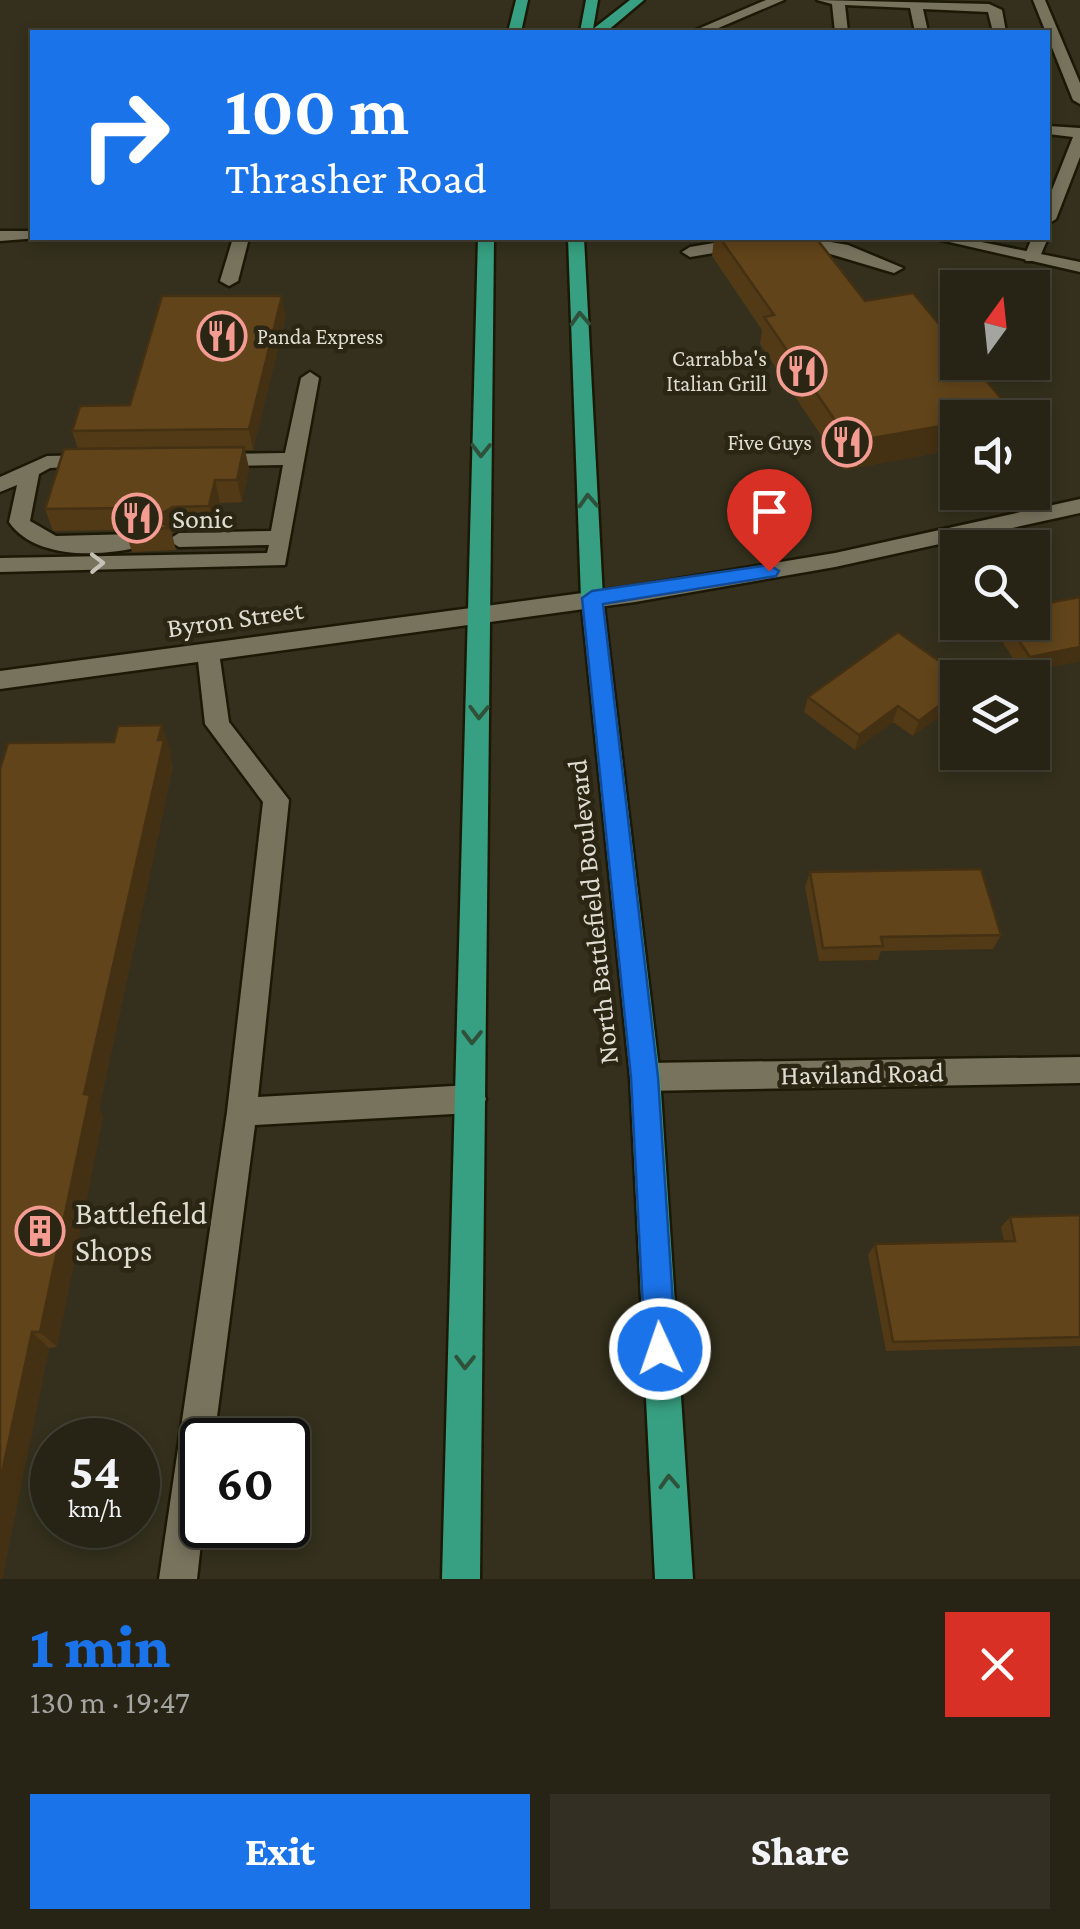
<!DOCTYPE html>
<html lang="en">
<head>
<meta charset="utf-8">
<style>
  body { margin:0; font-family:"Crimson Pro",serif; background:#333023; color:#f1f3f6; height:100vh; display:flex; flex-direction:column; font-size:38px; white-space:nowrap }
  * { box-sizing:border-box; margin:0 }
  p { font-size:32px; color:#a4a4a1 }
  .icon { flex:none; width:55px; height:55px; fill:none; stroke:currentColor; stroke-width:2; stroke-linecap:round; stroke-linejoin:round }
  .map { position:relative; height:1579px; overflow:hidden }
  .details { display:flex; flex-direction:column; background:#272416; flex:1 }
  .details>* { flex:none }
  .banner { position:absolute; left:30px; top:30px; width:1020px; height:210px; border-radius:0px; box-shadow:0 5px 15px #0003,0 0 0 2px #434135; background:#1a73e8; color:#fff; overflow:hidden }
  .needle { width:65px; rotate:15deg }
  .buttons { position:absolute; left:940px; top:270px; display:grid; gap:20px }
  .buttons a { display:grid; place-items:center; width:110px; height:110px; border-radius:0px; background:#272416; box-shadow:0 5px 15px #0003,0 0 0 2px #434135; font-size:50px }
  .speed { position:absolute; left:30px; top:1418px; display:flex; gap:20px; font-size:50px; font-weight:700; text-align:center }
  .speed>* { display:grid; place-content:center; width:130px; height:130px; border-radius:50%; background:#272416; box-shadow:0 5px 15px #0003,0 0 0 2px #434135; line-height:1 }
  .speed small { font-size:25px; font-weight:400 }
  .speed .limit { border:5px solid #111; border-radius:15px; background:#fff; color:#111 }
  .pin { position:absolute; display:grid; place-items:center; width:85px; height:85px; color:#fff; margin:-102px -42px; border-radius:50% 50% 50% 0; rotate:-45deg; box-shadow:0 0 10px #0007 }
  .pin .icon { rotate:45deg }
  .me { position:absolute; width:110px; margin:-55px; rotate:357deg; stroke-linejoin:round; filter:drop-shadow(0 0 8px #0008) }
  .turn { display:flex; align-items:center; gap:35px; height:210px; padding:0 30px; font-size:45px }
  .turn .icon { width:130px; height:130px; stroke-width:2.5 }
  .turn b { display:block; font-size:70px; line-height:85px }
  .round { display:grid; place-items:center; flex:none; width:105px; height:105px; border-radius:0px; background:#333023 }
  .overview { display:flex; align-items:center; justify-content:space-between; height:170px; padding:0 30px }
  h1 { font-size:60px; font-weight:800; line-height:75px; color:#1a73e8 }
  .action { display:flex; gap:20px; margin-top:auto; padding:20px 30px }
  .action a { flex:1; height:115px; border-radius:0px; background:#1a73e8; color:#fff; font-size:40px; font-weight:800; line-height:115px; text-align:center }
  .action a+a { background:#333023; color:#f1f3f6 }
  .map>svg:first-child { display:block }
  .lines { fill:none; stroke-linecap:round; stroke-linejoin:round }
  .lane-casing { stroke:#1b1806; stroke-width:5 }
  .street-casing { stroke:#1b1806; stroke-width:5 }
  .primary-casing { stroke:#1b1806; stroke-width:5 }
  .lane { fill:#77735d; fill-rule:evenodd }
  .street { fill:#77735d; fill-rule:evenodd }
  .primary { fill:#37a082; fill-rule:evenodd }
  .wall { fill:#533a16 }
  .shaded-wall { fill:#443012 }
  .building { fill:#61441a; stroke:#443012; stroke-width:2.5 }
  .oneway { stroke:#2f513a }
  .oneway2 { stroke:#c5c2b5 }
  .route { fill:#1a73e8; stroke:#114b97; stroke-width:2.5 }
  .labels { text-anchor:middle; stroke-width:9; stroke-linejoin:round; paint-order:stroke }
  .far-poi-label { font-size:22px; fill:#dfddd2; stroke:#2a2613; text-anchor:end }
  .poi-label { font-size:28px; fill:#dfddd2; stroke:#2a2613; text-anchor:start }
  .street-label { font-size:28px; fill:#dfddd2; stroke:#2a2613 }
  .near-poi-label { font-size:32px; fill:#dfddd2; stroke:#2a2613; text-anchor:start }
</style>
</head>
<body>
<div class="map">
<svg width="1080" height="1579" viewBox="0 0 1080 1579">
  <rect width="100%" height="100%" fill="#34301d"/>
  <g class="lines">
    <g class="lane-casing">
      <g id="lane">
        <polygon points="766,0 784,0 709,32 691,32"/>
        <polygon points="817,0 989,4 1002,10 1006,32 993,32 988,12 923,9 928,32 915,32 910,8 845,5 848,32 835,32 832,4"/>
        <polygon points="1033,0 1045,0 1080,83 1080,104 1073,100"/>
        <polygon points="1048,126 1080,128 1080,157 1056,219 1048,224 1048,200 1073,137 1048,134"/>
        <polygon points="0,231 32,231 32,238 39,238 0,241"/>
        <polygon points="1048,237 1048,238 1038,261 1026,261 1024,257 1032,238"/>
        <polygon points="233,238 249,238 238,281 229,286 220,281"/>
        <polygon points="744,238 752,243 750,247 690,257 682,252 690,247"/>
        <polygon points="807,238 848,245 903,268 894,273 780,239"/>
        <polygon points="310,372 319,378 285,565 0,572 0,558 267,553 269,545 179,547 168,540 179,533 271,531 283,465 214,466 204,460 214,454 285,453 301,378"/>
        <path d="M 94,455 L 101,457 L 101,465 L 50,468 L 39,474 L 30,521 L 56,536 L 135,534 L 146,541 L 143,546 C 102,557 35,560 9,522 L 17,485 L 0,492 L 0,477 L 47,456 Z"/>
        <polygon points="208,644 219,652 229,722 289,800 258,1097 471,1085 482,1089 486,1099 482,1109 471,1113 255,1125 214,1440 202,1440 203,1525 197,1579 159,1579 227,1112 263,802 205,724 197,652"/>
      </g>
    </g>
    <g class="street-casing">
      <g id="street">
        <polygon points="932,238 962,238 1080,262 1080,272"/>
        <polygon points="1080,499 1080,513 835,567 635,602 0,689 0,671 635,586 835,553"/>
        <polygon points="1080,1057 1080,1083 645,1091 635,1087 630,1077 635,1067 645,1063"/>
      </g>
    </g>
    <g class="primary-casing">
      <g id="primary">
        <polygon points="516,0 528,0 521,32 508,32"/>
        <polygon points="586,0 598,0 593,29 630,0 644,0 606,32 580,32"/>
        <polygon points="478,238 494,238 480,1579 442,1579"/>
        <polygon points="568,238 584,238 603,598 660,1077 693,1579 655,1579 630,1077 581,598"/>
      </g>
    </g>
    <use href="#lane" class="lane"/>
    <use href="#street" class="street"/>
    <use href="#primary" class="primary"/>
  </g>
  <g class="wall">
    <polygon points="714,238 816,238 958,418 958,449 844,470 760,344 762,330 712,256"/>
    <polygon points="286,317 253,450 245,450 249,469 242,502 220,503 215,528 179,529 172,534 176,550 132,552 125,530 53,531 45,509 78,449 72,431 130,405"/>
    <polygon points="1080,597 1080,661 1023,673 993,628 995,622 1032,622"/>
    <polygon points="958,678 958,702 913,736 893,722 855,750 804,712 808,697"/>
    <polygon points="171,751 170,756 173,766 99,1109 103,1116 57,1347 49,1348 2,1579 0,769"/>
    <polygon points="810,872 1001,935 993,949 881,951 878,960 819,961 805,887"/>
    <polygon points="1080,1215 1080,1346 886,1351 868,1255 875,1244 1004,1241 1001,1227 1010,1217"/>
  </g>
  <g class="shaded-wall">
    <polygon points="282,296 286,317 253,450 249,429"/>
    <polygon points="1013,413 1011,418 988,418"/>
    <polygon points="958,423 958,449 844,470 850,442"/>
    <polygon points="244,447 249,469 242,502 237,480"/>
    <polygon points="215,480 220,503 215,528 209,506"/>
    <polygon points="173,507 179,529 172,534 170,528 159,521 159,515"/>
    <polygon points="1080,647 1080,661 1023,673 1030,657"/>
    <polygon points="958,691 958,702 913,736 919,721"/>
    <polygon points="898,706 893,722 855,750 859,735"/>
    <polygon points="162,725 171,751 170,756 173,766 99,1109 103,1116 57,1347 40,1332 84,1094"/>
    <polygon points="32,1332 49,1348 2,1579 0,1579 0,1482"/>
  </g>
  <g class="building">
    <polygon points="720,238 816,238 865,301 913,293 958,347 958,362 971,362 1013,413 988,418 958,418 958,423 850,442 764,317 774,315"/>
    <polygon points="162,296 282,296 249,429 72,431 80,406 130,405"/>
    <polygon points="244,447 237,480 215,480 209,506 173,507 159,515 159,521 170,528 125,530 143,520 128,508 45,509 64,449"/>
    <polygon points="1080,597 1080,647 1030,657 1006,622 1032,622 1032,606"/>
    <polygon points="898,632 963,678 958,678 958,691 919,721 898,706 859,735 808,697"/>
    <polygon points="162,725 158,740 164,740 84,1094 90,1095 40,1332 32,1332 0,1482 0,769 8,743 114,742 118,726"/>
    <polygon points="981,869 1001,935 881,937 883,946 823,948 810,872"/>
    <polygon points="1080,1215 1080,1337 893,1342 875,1244 1015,1241 1010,1217"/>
  </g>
  <defs><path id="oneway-chevron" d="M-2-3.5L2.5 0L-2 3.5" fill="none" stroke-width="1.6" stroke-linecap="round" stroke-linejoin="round" transform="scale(2.5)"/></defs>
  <g class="oneway">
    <use href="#oneway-chevron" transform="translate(580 319) rotate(-93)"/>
    <use href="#oneway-chevron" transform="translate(481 450) rotate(91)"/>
    <use href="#oneway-chevron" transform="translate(588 501) rotate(-93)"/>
    <use href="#oneway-chevron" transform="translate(479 712) rotate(91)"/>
    <use href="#oneway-chevron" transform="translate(472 1037) rotate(91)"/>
    <use href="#oneway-chevron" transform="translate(465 1362) rotate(91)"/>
    <use href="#oneway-chevron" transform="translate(669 1482) rotate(-93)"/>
  </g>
  <use class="oneway2" href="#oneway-chevron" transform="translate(97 563) rotate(-1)"/>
  <polygon class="route" points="769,565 779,571 776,576 603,604 658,1077 676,1349 671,1360 660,1364 650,1360 645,1349 631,1077 582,598 592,591"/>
  <defs>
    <g id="restaurant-ring" transform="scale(2.5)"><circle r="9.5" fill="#2a2613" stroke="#f59c92" stroke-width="1.5"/><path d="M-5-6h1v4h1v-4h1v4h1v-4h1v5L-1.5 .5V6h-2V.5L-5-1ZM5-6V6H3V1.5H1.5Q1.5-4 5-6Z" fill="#f59c92"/></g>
    <g id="building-ring" transform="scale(2.5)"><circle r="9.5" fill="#2a2613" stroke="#f59c92" stroke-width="1.5"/><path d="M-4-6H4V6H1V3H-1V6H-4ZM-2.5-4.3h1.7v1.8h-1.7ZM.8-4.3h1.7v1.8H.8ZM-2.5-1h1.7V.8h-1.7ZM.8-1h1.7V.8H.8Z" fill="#f59c92"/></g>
  </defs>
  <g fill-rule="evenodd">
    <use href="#restaurant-ring" x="222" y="336"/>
    <use href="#restaurant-ring" x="802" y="371"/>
    <use href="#restaurant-ring" x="847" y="442"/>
    <use href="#restaurant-ring" x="137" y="518"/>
    <use href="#building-ring" x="40" y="1231"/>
  </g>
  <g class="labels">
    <g class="far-poi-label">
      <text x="257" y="344" text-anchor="start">Panda Express</text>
      <text x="767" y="366">Carrabba's<tspan x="767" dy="25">Italian Grill</tspan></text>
      <text x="812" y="450">Five Guys</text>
    </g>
    <g class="poi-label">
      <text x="172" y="528">Sonic</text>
    </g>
    <g class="street-label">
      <text transform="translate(235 618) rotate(-8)" y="10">Byron Street</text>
      <text transform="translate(592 912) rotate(-96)" y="10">North Battlefield Boulevard</text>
      <text transform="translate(862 1073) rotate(-1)" y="10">Haviland Road</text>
    </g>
    <g class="near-poi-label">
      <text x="75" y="1224">Battlefield<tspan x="75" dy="37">Shops</tspan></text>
    </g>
  </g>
</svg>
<div class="buttons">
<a><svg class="needle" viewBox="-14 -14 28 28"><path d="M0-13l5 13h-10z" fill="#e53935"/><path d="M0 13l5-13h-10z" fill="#a4a4a1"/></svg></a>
<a><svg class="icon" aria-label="sound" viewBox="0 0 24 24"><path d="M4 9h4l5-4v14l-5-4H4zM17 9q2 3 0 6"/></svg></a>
<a><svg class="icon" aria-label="search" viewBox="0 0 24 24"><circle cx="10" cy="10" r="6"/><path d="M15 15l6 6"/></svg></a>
<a><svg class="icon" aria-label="layers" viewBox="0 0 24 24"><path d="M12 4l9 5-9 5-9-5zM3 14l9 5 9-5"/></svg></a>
</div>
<div class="speed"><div>54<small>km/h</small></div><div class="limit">60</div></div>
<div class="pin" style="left:769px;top:571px;background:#d93025"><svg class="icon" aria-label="arrive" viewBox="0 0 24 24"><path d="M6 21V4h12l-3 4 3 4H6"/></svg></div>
<svg class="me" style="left:660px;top:1349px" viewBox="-20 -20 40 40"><circle r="17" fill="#1a73e8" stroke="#fff" stroke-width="3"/><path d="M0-11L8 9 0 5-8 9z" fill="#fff"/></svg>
<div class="banner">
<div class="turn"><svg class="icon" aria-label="right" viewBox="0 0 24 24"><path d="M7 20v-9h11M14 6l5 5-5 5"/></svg><div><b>100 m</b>Thrasher Road</div></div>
</div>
</div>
<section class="details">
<div class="overview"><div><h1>1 min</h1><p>130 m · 19:47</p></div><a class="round" style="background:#d93025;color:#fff"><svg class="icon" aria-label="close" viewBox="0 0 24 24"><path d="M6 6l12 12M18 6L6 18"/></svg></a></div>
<div class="action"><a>Exit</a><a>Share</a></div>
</section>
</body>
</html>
